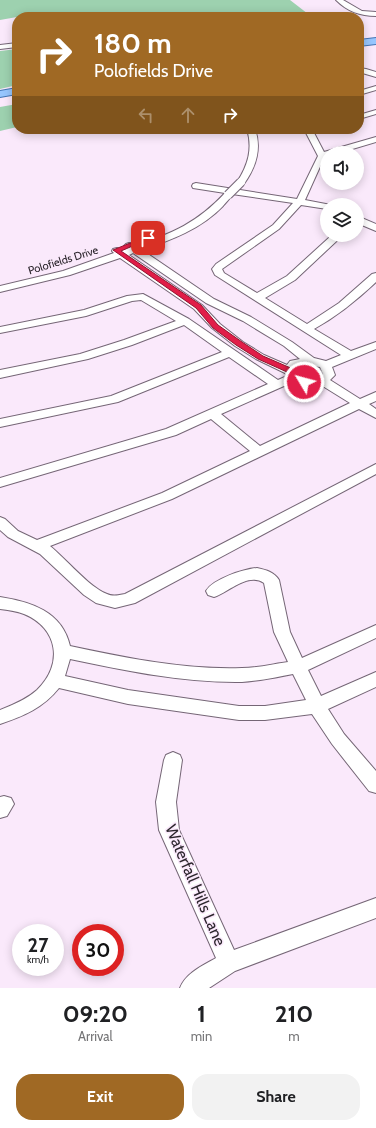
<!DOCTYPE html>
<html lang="en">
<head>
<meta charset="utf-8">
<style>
  body { margin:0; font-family:Cabin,sans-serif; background:#f2f2f2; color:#202124; height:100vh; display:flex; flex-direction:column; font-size:15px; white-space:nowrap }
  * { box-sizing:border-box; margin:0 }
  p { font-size:13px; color:#757577 }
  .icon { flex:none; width:22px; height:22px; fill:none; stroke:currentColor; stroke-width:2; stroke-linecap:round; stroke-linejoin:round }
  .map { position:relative; height:988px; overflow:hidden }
  .details { display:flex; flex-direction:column; background:#fff; flex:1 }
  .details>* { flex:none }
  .banner { position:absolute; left:12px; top:12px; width:352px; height:122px; border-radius:16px; box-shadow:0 2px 10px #0003; background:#a06924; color:#fff; overflow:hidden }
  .tools { position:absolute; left:320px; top:146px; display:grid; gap:8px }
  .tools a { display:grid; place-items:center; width:44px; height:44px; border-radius:50%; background:#fff; box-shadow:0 2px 10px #0003; font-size:20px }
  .speed { position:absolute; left:12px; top:924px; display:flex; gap:8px; font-size:20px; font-weight:700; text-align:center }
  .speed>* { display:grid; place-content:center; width:52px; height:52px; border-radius:50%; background:#fff; box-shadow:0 2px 10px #0003; line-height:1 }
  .speed small { font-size:10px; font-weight:400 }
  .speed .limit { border:6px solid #d22; background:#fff; color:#111 }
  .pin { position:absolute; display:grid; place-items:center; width:34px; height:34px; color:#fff; margin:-17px; border-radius:8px; box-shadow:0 2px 6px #0006 }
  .me { position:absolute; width:44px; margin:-22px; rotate:307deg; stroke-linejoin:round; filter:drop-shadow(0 0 3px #0008) }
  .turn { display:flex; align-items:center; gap:14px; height:84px; padding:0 16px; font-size:18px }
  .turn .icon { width:52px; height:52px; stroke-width:2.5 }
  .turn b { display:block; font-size:28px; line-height:34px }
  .lanes { display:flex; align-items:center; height:38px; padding:0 16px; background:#0003; justify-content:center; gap:20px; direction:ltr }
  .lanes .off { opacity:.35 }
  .eta { display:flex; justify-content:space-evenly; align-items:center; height:68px; text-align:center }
  .eta b { font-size:24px; font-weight:700; line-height:28px }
  .cta { display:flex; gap:8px; margin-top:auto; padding:8px 16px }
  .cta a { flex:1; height:46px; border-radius:16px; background:#a06924; color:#fff; font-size:16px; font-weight:700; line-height:46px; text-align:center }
  .cta a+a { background:#f2f2f2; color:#202124 }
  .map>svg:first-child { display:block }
  .green { fill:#9dd1af }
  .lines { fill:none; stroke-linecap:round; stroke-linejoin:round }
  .minor-casing { stroke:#756676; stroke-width:2 }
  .primary-casing { stroke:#4475b4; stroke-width:2 }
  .minor { fill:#fff; fill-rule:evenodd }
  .primary { fill:#97c6fe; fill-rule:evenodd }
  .minor-bridge-casing { stroke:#756676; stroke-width:10; stroke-linecap:butt }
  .minor-bridge { stroke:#fff; stroke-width:8 }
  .route { fill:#e11d48; stroke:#92132f }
  .labels { text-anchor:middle; stroke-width:3; stroke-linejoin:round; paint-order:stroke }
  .far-street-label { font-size:11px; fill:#2b252c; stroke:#fae9fb }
  .near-street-label { font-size:16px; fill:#2b252c; stroke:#fae9fb }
</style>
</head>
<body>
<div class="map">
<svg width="376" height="988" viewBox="0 0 376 988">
  <rect width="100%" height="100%" fill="#fae9fb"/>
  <g class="green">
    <polygon points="0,0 290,0 312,17 163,17 154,15 134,17 17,17 0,20"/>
    <polygon points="17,49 17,85 0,89 0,51"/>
    <polygon points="17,104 17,127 0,131 0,107"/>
  </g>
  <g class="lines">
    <g class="minor-casing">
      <g id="minor">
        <path d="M 336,0 L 343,0 L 362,11 L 376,12 L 376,16 C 360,16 347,11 336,0 Z"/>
        <polygon points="17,43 17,47 0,49 0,45"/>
        <polygon points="359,68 366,69 376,72 376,77 359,72"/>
        <polygon points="376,86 376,90 359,95 359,91"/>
        <polygon points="376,110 376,114 359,119 359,115"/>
        <path d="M 247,129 L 255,129 C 262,149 256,167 244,184 L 241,185 L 237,182 C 248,165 253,149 247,129 Z"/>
        <path d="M 304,129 L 312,129 L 324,152 L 376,137 L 376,142 L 339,153 L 327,153 L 327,157 L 323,160 L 305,200 L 331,205 L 327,205 L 327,209 L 301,205 L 279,229 L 222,269 L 224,273 L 257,293 L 287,276 L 332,235 L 343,235 L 295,280 L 265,298 L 307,324 L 339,303 L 372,274 L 376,273 L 376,282 C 357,300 337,316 314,329 L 351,351 L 376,342 L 376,349 L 332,367 L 335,375 L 330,380 L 360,399 L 376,392 L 376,401 L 369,404 L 376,409 L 376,418 L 359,409 L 172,499 L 50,546 C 66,559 89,587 107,594 C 113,597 119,595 125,594 L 376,464 L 376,474 L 135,603 L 115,608 L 96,603 L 84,595 L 40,554 L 8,537 L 0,530 L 0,517 L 5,519 L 18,531 L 37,540 L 162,493 L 250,451 L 211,419 L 176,435 L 0,487 L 0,478 L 166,429 L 268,384 L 229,357 L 118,402 L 0,427 L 0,419 L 111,396 L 222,352 L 184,325 L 132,345 L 88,359 L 0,378 L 0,370 L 80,354 L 124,340 L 176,321 L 141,300 L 132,301 L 86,316 L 0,333 L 0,327 L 84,310 L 127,296 L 143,294 L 189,319 L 278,380 L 287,376 L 285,373 L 256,359 L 235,346 L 212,328 L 194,309 L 120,258 L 70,275 L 0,292 L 0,286 L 63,271 L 114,253 L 112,251 L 113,249 L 117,248 L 122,250 L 126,249 L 124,246 L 126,244 L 129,243 L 135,246 C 173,233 197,223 225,193 L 193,188 L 192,186 L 193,184 L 196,183 L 297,199 L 318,156 ZM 232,194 L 293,203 L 273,225 L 216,264 L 212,269 L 215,275 L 341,355 L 326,361 L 314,358 L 292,342 L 251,317 L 214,299 L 142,250 C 171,240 201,229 223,206 C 226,202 231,198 232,194 ZM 133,253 L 206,303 L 243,321 L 284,346 L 300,359 L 290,361 L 287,365 L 264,355 L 243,342 L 220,324 L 202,305 L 129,255 ZM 305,365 L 320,367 L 323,374 C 314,381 302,381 296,371 L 299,366 ZM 293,382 L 308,386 L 321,385 L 350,403 L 260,446 L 221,414 Z"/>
        <polygon points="357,216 376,224 376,231 357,223"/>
        <path d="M 257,568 C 266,570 274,572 279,580 L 290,632 L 302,658 L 376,625 L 376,638 L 308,670 L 321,696 L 376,672 L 376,687 L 328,709 L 344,734 L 376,771 L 376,793 L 369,791 L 332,744 L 312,714 L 265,720 L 239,720 L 128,704 L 59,688 C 43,708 24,716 0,724 L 0,710 C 13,705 27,699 37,690 C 64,664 58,628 24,614 C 16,611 8,610 0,609 L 0,597 C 31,602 62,611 70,646 C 127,658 184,670 242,668 C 257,668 273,664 288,662 L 274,632 L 264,583 C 248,572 229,592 214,597 L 208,595 L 206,591 C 213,579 244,569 257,568 ZM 70,659 C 127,671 184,683 242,682 C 259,681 277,677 293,674 L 306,700 L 265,706 L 239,706 L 128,690 L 65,676 Z"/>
        <path d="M 173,752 L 180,755 L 182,760 L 176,802 L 179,830 L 234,950 L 376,898 L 376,918 L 235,971 L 209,988 L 180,988 C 186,973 202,966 216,958 L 159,830 L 156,802 L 164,760 L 166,755 Z"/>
        <polygon points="4,796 11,798 14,804 7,816 0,818 0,797"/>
      </g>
    </g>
    <g class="primary-casing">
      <g id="primary">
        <polygon points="376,38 376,44 359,46 359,40"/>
        <polygon points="17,88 17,94 0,97 0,91"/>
      </g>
    </g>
    <use href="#minor" class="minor"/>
    <use href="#primary" class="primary"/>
    <g class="minor-bridge-casing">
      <polyline id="minor-bridge" points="228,195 241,182"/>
    </g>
    <use href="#minor-bridge" class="minor-bridge"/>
  </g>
  <polygon class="route" points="145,237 151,238 121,251 201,305 218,325 242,342 263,356 293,369 297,376 307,380 307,384 302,384 291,379 287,372 258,359 236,345 213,328 196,308 113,250"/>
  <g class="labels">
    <g class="far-street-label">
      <text transform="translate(63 260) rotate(-17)" y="4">Polofields Drive</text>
    </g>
    <g class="near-street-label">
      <text transform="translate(196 885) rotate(67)" y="6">Waterfall Hills Lane</text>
    </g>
  </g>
</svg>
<div class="tools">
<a><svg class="icon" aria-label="sound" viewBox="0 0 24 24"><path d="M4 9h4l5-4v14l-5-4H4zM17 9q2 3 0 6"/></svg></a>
<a><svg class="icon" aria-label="layers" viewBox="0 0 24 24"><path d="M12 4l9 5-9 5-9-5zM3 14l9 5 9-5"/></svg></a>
</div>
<div class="speed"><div>27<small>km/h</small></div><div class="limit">30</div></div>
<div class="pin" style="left:148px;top:238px;background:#d93025"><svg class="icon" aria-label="arrive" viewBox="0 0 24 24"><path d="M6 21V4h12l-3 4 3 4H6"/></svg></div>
<svg class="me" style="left:304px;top:382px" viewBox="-20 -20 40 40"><circle r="17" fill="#e11d48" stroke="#fff" stroke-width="3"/><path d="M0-11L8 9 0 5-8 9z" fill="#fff"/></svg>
<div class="banner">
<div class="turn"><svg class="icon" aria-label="right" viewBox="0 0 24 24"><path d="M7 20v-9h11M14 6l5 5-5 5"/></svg><div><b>180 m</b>Polofields Drive</div></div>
<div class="lanes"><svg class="icon off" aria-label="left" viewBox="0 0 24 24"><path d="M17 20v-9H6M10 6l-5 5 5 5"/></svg><svg class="icon off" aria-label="ahead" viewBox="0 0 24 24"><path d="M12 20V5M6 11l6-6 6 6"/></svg><svg class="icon" aria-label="right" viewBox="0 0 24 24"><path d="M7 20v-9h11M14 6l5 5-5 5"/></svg></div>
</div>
</div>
<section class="details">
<div class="eta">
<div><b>09:20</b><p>Arrival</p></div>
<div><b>1</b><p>min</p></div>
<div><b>210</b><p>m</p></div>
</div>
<div class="cta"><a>Exit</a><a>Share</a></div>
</section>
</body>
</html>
